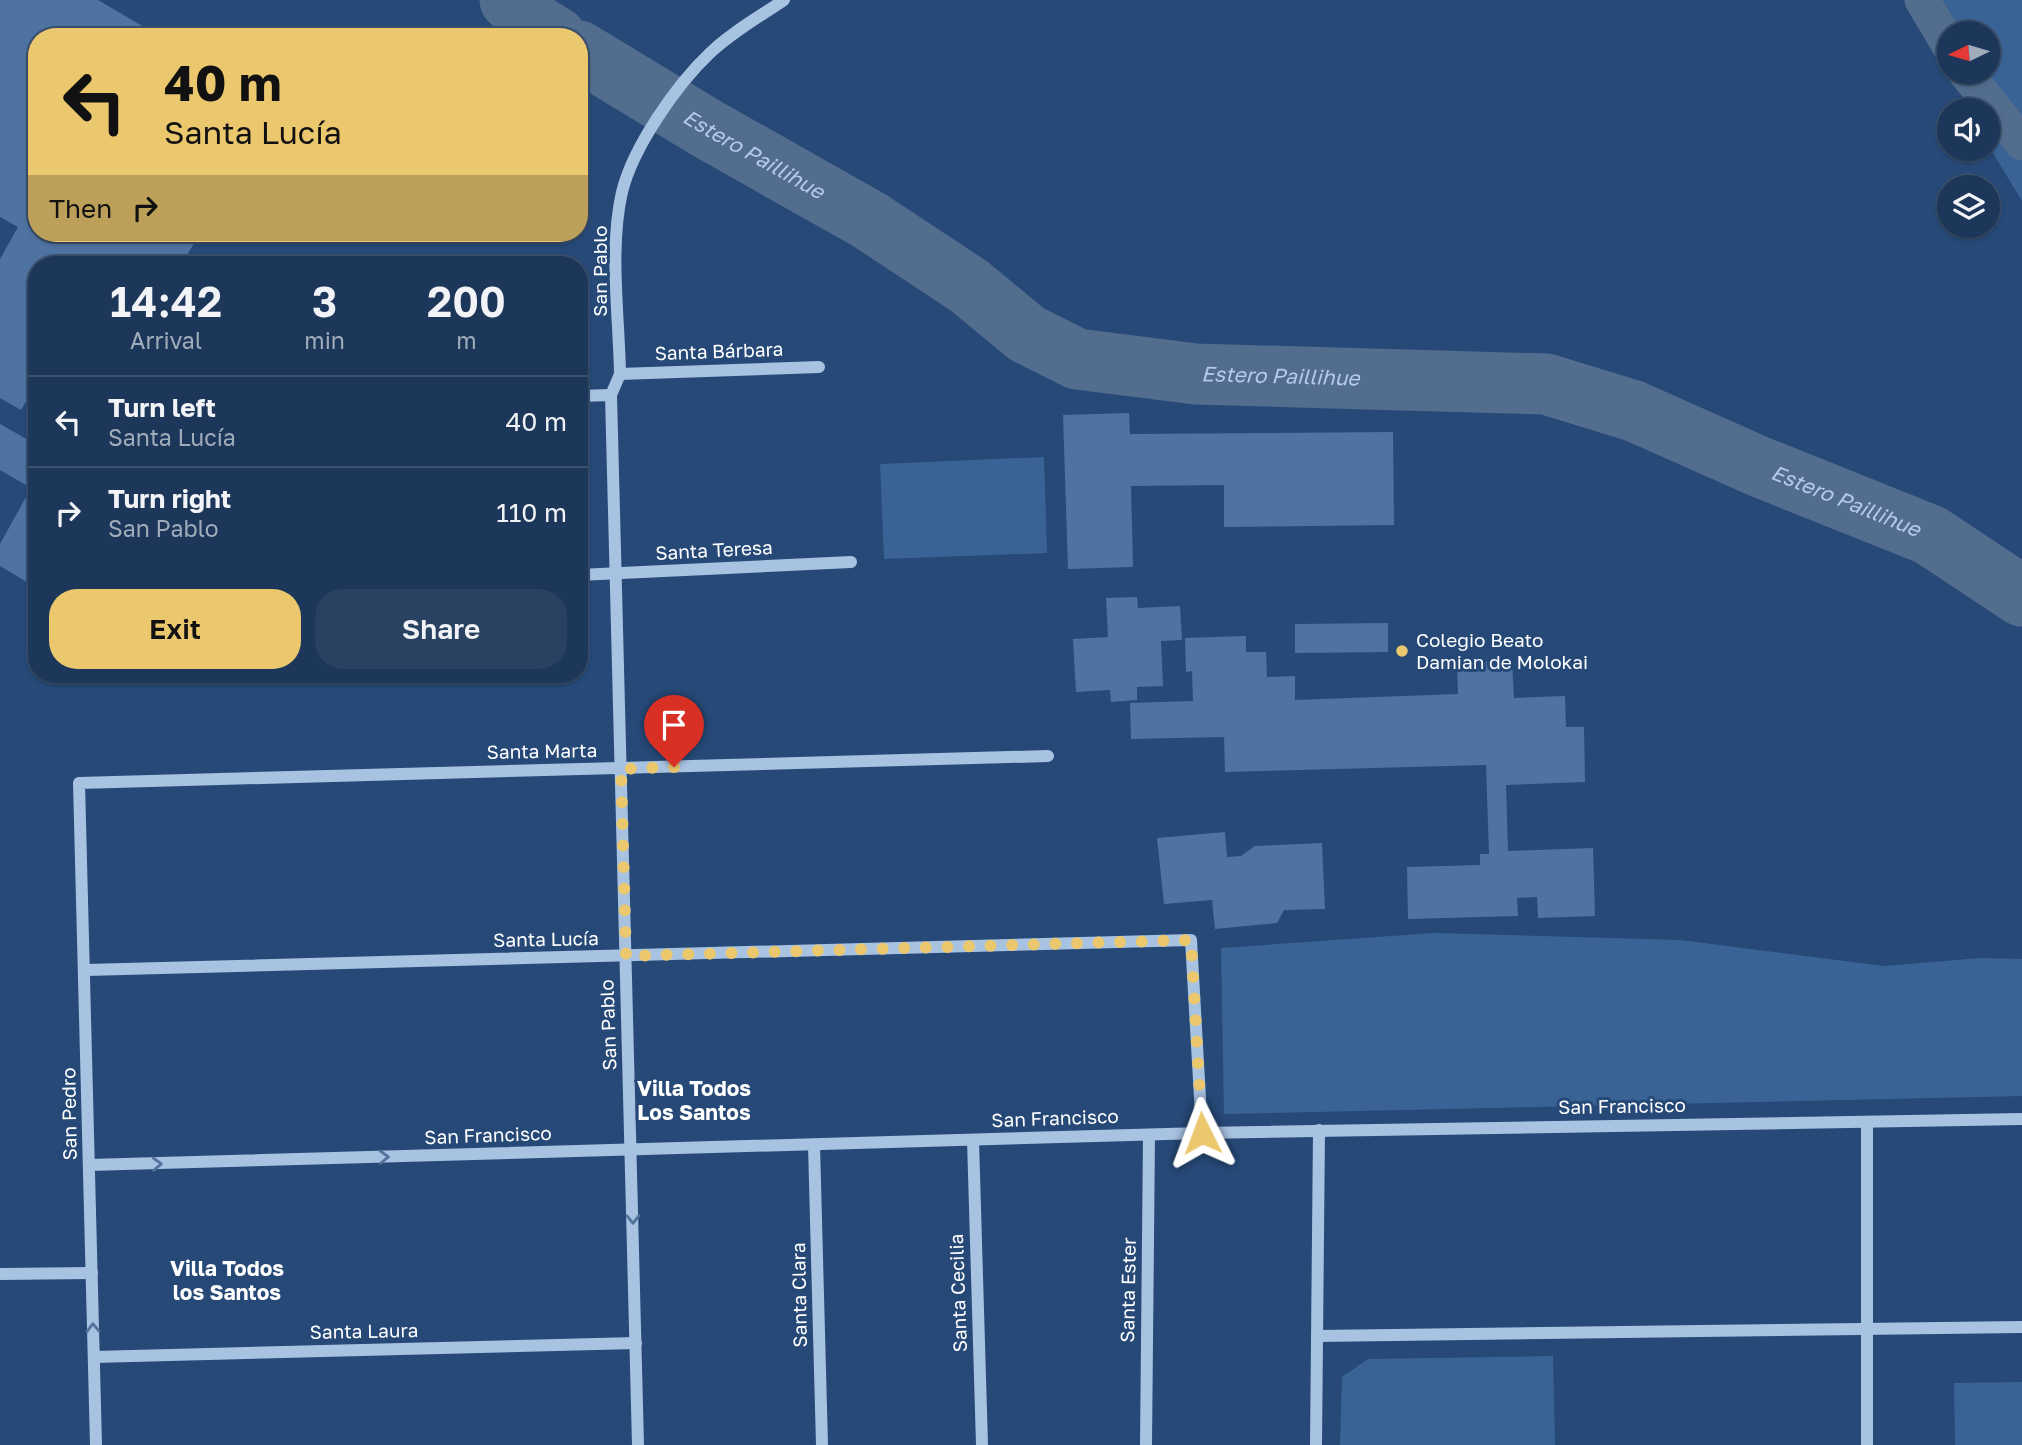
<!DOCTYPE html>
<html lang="en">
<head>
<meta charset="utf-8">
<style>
  body { margin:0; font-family:"Golos Text",sans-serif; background:#294262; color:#f1f3f6; height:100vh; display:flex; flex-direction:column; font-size:26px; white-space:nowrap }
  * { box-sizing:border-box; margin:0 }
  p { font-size:23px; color:#a0acba }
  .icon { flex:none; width:38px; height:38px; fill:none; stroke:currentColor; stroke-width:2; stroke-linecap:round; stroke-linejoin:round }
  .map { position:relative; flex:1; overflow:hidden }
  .drawer { position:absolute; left:28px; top:256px; width:560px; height:427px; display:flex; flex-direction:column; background:#1c3759; border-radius:28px; box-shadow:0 2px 5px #0004,0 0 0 2px #3a516f }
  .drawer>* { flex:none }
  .top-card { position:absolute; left:28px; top:28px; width:560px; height:214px; border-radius:28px; box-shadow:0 2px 5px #0004,0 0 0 2px #3a516f; background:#ebc76e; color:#111; overflow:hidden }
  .needle { width:46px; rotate:265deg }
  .tools { position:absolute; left:1937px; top:21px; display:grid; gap:14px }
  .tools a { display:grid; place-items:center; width:63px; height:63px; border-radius:50%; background:#1c3759; box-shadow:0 2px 5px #0004,0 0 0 2px #3a516f; font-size:35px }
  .pin { position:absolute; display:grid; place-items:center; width:60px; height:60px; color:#fff; margin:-72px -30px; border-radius:50% 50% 50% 0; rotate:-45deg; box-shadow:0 0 7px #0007 }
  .pin .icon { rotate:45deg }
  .me { position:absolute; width:77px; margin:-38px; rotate:357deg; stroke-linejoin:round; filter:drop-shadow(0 0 5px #0008) }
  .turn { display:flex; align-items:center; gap:24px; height:147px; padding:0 21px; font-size:32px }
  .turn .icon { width:91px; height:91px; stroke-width:2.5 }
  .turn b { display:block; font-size:49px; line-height:60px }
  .then { display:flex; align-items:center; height:66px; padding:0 21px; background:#0003; gap:14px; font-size:26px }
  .eta { display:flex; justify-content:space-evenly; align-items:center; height:119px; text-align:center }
  .eta b { font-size:42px; font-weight:600; line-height:49px }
  .cta { display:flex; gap:14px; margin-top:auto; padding:14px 21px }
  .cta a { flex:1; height:80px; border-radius:28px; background:#ebc76e; color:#111; font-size:28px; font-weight:600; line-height:80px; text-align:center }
  .cta a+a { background:#294262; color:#f1f3f6 }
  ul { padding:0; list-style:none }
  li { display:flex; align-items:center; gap:21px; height:91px; padding:0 21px; border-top:2px solid #3a516f }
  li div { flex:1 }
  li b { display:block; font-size:26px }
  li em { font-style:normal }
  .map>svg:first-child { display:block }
  .green { fill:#3a6395 }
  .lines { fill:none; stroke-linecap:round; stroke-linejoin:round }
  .canal { stroke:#536d8f; stroke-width:35 }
  .river { stroke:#536d8f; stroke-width:61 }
  .building { fill:#4f73a1 }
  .minor { stroke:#a8c2e2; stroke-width:12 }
  .oneway { stroke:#54739c }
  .route { stroke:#ebc76e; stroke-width:12; stroke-dasharray:0 21.6 }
  .poi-dot { fill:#ebc76e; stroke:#264977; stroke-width:2.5 }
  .labels { text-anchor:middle; stroke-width:6; stroke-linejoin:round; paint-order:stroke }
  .street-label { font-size:19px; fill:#fff; stroke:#264977 }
  .poi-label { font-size:19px; fill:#fff; stroke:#264977; text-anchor:start }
  .water-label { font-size:21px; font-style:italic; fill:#b3cceb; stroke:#264977 }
  .neighbourhood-label { font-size:21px; font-weight:bold; fill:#fff; stroke:#264977 }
</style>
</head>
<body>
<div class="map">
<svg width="2022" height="1445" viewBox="0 0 2022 1445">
  <rect width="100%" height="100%" fill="#264977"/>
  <g class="green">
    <polygon points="1933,0 2022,0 2022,201 1988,145 1988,110 1975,110 1960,72 1988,72 1988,33 1950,33 1949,44"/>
    <polygon points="1044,457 1047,553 884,559 880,464"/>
    <polygon points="1434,933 1680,940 1884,966 1980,958 2022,959 2022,1096 1224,1114 1221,948"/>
    <polygon points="1553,1356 1555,1445 1340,1445 1342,1377 1368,1359"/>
    <polygon points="2022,1382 2022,1445 1955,1445 1954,1383"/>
  </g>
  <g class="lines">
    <g class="canal">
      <polyline points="1922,0 1950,47"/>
      <polyline points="1965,72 2022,143"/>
    </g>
    <g class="river">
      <polyline points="510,0 538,26 556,37"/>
      <path id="s1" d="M 579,51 L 706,128 L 869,220 L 969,286 L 1027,334 L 1077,359 L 1196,374 L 1546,384 L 1634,411 L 1760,467 L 1930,535 L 2022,596"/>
    </g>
  </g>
  <g class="building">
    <polygon points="0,0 98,0 161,37 37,37 37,233 200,233 182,264 37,264 37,383 21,410 0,398 0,259 18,227 0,217"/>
    <polygon points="1129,413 1130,434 1393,432 1394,525 1224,527 1224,485 1131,486 1133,567 1068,569 1063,415"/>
    <polygon points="0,424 37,445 37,588 0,566 0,544 31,488 0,470"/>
    <polygon points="1137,597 1138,608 1180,606 1182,640 1161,641 1163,686 1137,687 1137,700 1111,702 1110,690 1076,692 1073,639 1108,637 1106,598"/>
    <polygon points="1388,623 1388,652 1295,653 1295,624"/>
    <polygon points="1246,636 1246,652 1266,652 1267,677 1295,676 1295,700 1458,694 1457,663 1512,661 1514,698 1565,696 1566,727 1584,727 1585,782 1506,785 1508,851 1593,848 1595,916 1538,918 1537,897 1517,898 1518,916 1408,919 1407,867 1480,865 1480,854 1489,854 1486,765 1225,772 1224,737 1131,739 1130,703 1193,701 1192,671 1186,672 1185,638"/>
    <polygon points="1225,832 1227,857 1241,856 1255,846 1322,843 1325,909 1284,910 1277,923 1215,929 1212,900 1164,904 1157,838"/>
  </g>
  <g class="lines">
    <g class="minor">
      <polyline points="620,374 819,367"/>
      <polyline points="579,396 611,395"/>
      <polyline points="579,575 851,562"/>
      <polyline points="86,970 1191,940 1202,1133"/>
      <polyline points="973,1140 982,1445"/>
      <polyline points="814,1145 822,1445"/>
      <polyline points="89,1165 1202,1133 2022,1119"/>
      <polyline points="0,1274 92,1273"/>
      <polyline points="1317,1336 2022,1327"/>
      <polyline points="94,1357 636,1343"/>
      <polyline points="96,1445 79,783 1048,756"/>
      <path d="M 638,1445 L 611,395 L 620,374 C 619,315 609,249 622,192 C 633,147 677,84 710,53 C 732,32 759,17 784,0"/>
      <polyline points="1146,1445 1149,1135"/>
      <polyline points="1316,1445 1319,1130"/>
      <polyline points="1867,1445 1867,1122"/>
    </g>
  </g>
  <defs><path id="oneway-chevron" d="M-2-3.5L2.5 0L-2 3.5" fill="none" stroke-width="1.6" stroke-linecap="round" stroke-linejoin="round" transform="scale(1.75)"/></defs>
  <g class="oneway">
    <use href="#oneway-chevron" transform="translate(384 1157) rotate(-2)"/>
    <use href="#oneway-chevron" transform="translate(157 1164) rotate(-2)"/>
    <use href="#oneway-chevron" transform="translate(633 1219) rotate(89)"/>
    <use href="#oneway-chevron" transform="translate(93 1328) rotate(-92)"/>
  </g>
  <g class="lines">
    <polyline class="route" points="674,767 621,769 626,956 1191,940 1202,1133"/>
  </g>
  <circle class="poi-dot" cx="1402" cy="651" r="7"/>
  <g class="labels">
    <g class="street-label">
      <text transform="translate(600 271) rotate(-90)" y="7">San Pablo</text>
      <text transform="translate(719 351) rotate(-2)" y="7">Santa Bárbara</text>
      <text transform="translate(714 550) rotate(-3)" y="7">Santa Teresa</text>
      <text transform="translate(542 751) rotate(-1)" y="7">Santa Marta</text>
      <text transform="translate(546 939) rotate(-1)" y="7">Santa Lucía</text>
      <text transform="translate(608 1025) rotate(-92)" y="7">San Pablo</text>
      <text transform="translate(1622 1106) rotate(-1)" y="7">San Francisco</text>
      <text transform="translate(69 1114) rotate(-91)" y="7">San Pedro</text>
      <text transform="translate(1055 1118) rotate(-2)" y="7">San Francisco</text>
      <text transform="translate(488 1135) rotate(-2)" y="7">San Francisco</text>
      <text transform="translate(1128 1290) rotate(-89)" y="7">Santa Ester</text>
      <text transform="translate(958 1293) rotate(-92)" y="7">Santa Cecilia</text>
      <text transform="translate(799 1295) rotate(-91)" y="7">Santa Clara</text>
      <text transform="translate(364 1331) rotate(-1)" y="7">Santa Laura</text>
    </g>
    <g class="poi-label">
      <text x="1416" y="647">Colegio Beato<tspan x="1416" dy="22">Damian de Molokai</tspan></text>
    </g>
    <g class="water-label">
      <text dy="7" stroke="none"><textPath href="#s1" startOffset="203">Estero Paillihue</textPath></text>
      <text dy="7" stroke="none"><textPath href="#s1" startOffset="791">Estero Paillihue</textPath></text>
      <text dy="7" stroke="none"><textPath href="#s1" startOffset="1379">Estero Paillihue</textPath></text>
    </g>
    <g class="neighbourhood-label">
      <text x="694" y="1096">Villa Todos<tspan x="694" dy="24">Los Santos</tspan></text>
      <text x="227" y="1276">Villa Todos<tspan x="227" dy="24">los Santos</tspan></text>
    </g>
  </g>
</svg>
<div class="tools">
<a><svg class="needle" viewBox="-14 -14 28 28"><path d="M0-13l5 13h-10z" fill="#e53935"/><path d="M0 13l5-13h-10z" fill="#a0acba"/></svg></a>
<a><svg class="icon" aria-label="sound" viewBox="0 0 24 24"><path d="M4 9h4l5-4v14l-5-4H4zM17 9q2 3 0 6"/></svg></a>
<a><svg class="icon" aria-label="layers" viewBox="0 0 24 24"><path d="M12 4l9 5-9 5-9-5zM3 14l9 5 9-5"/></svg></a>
</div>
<div class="pin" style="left:674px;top:767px;background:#d93025"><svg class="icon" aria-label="arrive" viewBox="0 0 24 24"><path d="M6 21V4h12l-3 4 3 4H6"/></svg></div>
<svg class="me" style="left:1202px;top:1133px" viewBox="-20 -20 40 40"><path d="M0-17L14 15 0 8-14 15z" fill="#ebc76e" stroke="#fff" stroke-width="4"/></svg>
<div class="top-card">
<div class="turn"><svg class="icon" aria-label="left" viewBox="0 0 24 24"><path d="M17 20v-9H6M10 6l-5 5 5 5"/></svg><div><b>40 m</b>Santa Lucía</div></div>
<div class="then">Then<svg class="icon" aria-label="right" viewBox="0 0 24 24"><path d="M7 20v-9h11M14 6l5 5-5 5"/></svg></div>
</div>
<section class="drawer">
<div class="eta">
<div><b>14:42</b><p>Arrival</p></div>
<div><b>3</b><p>min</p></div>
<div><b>200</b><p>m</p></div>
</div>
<ul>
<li><svg class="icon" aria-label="left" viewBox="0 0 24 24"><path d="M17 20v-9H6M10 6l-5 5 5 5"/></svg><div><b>Turn left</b><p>Santa Lucía</p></div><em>40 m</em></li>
<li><svg class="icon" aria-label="right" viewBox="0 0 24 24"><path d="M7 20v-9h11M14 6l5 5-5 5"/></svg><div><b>Turn right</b><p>San Pablo</p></div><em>110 m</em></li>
</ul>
<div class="cta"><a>Exit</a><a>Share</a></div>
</section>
</div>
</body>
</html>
